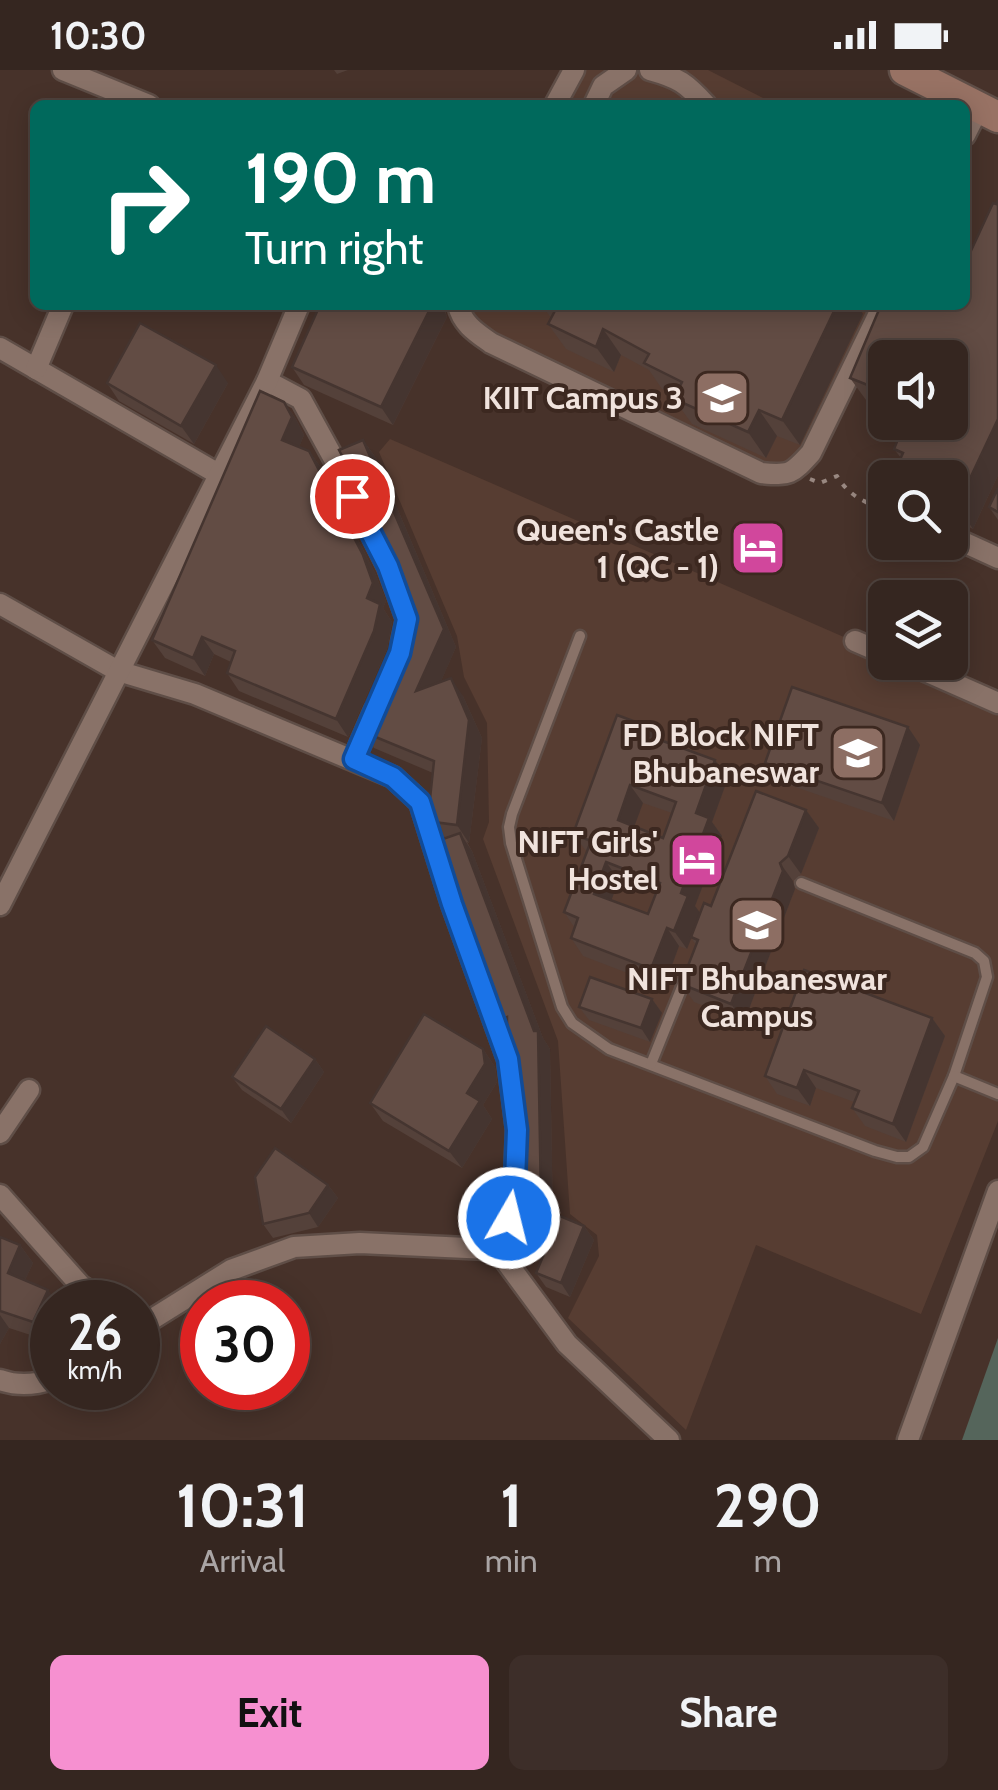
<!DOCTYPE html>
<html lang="en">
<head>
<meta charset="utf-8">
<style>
  body { margin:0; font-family:Cabin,sans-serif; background:#3d2e29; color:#f1f3f6; height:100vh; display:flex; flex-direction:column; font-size:38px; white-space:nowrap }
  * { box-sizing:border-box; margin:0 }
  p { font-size:32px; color:#aaa5a5 }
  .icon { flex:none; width:55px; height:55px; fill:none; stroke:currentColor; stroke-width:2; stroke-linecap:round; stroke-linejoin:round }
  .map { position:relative; height:1370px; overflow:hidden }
  .panel { display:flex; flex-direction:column; background:#352620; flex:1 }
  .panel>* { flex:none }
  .banner { position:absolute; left:30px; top:30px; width:940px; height:210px; border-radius:15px; box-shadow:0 5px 25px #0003,0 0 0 2px #4f433e; background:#00695c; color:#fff; overflow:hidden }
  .buttons { position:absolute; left:868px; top:270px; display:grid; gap:20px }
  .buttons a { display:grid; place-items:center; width:100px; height:100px; border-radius:15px; background:#352620; box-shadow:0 5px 25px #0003,0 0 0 2px #4f433e; font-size:50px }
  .speed { position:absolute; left:30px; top:1210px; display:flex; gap:20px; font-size:50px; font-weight:700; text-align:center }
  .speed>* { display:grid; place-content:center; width:130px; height:130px; border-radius:50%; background:#352620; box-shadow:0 5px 25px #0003,0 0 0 2px #4f433e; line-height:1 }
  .speed small { font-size:25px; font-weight:400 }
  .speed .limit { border:15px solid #d22; background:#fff; color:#111 }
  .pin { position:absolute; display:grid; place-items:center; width:85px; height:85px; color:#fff; margin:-42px; border:5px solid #fff; border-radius:50%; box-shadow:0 2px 10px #0007 }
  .me { position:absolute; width:110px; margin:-55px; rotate:8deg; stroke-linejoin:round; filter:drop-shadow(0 0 8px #0008) }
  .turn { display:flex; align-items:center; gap:35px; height:210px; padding:0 50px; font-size:45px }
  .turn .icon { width:130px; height:130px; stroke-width:2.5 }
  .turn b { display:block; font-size:70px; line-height:85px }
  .eta { display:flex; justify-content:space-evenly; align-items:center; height:170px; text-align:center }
  .eta b { font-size:60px; font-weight:700; line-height:70px }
  .cta { display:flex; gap:20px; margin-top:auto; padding:20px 50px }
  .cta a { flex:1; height:115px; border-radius:15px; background:#f690d0; color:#111; font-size:40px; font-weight:700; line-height:115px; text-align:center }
  .cta a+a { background:#3d2e29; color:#f1f3f6 }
  .status { display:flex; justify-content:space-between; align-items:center; height:70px; padding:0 50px; background:#352620; direction:ltr }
  .status svg { height:28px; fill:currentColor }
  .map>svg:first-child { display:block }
  .built { fill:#573d32 }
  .green { fill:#55655b }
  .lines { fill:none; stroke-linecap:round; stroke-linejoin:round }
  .lane-casing { stroke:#5f4e47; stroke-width:15 }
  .street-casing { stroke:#5f4e47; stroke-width:25 }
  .secondary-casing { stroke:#5f4e47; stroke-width:35 }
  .path { stroke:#998881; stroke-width:4; stroke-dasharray:5 8; stroke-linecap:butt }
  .lane { stroke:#897268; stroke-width:10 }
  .street { stroke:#897268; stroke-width:20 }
  .secondary { stroke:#987264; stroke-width:30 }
  .wall { fill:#54413a; fill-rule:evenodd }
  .shaded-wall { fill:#453530 }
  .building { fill:#624c44; stroke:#453530; stroke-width:2.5; fill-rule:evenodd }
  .route-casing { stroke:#114b97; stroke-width:25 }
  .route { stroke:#1a73e8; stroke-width:18 }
  .labels { text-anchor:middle; stroke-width:8; stroke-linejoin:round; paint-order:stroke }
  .poi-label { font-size:32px; font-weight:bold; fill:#f0e3dd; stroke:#3c2820; text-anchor:end }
</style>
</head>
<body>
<div class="status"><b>10:30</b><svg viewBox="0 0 49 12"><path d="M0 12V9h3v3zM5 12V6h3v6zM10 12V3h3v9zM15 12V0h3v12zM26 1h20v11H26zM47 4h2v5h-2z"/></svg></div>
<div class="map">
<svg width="998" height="1370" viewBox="0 0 998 1370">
  <rect width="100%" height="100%" fill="#47322a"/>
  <g class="built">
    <polygon points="574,0 708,0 777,35 555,35"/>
    <polygon points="458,235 883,235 811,383 783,405 491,273"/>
    <polygon points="390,369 885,585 885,592 902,593 998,634 998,1051 921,1244 756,1175 686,1360 568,1248 599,1186 597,1165 570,1144 558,971 483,769 489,752 487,653 464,607 457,566 379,382"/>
  </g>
  <polygon class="green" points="998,1268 998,1370 962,1370"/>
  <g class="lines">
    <g class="lane-casing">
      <g id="lane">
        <polyline points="580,566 512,744 509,757 511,773 562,937 572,953 609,979 875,1081 897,1087 909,1087 923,1077 954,1006 987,907 984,891 975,883 801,813"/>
        <polyline points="651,994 686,907"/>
        <polyline points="954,1006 998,1024"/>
      </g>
    </g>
    <g class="street-casing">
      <g id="street">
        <polyline points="63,0 149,35"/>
        <path d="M 650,0 C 679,8 686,13 706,35"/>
        <polyline points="555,35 574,0"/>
        <polyline points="594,35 603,16 626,0"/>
        <polyline points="965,65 979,37"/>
        <path d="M 458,235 C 462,254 477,263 491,273 L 761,403 C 790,406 792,404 811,383 L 883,235"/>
        <polyline points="0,278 220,405"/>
        <polyline points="36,299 63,235"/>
        <polyline points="267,311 301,329 335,391 388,497 407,549 402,572"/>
        <polyline points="950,466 998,488"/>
        <polyline points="0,534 118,601 195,624 393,707 420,732 452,834 508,989 517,1060 515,1111 502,1186"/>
        <polyline points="855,571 885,584"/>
        <polyline points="905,592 998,633"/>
        <polyline points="354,689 375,640"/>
        <polyline points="0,835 267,311 299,235"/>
        <polyline points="0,1063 29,1020"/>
        <polyline points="0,1125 80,1215 105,1232"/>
        <polyline points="138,1258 231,1200 294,1177 360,1173 488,1179 502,1186 567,1274 669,1370"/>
        <path d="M 0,1310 C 17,1316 35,1315 52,1309"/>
        <polyline points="908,1370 998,1121"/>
      </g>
    </g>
    <g class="secondary-casing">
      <polyline id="secondary" points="905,0 998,47"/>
    </g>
    <path class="path" d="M 810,409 L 820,413 L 837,406 C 849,426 864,432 885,440"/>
    <use href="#lane" class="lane"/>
    <use href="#street" class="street"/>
    <use href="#secondary" class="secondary"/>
  </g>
  <g class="wall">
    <polygon points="334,0 348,0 337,4"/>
    <polygon points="998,130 998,405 973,459 950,448 950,408 894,408 893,405 901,388 894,379 950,352 885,288 885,338 866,330 850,308 965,235 969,185"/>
    <polygon points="542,235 857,235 863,244 800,375 777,366 766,388 692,354 674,329 676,325 662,319 649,300 621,285 614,302 566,279 548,254 551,248"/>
    <polygon points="445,240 447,247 393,355 304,315 292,297"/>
    <polygon points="107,313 228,313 194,374 119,331"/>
    <polygon points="284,332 296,349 304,365 299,377 309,381 322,399 375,503 386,531 383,538 392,552 387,579 348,667 239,621 227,603 231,592 214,584 205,606 165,588 152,570"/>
    <polygon points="363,370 376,388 456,577 441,611 463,626 482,668 469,773 467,772 472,781 543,968 550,979 553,1149 522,1149 510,1131 516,1094 518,1043 515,998 507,956 502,949 445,768 434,752 433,703 374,678 361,661 412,548 407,526"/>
    <polygon points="998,418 998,450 989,437"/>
    <polygon points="908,657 920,675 894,751 778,711 765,693"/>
    <path d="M 660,670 L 715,690 L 728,708 L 712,752 L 722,766 L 695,836 L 700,844 L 711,836 L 806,740 L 819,758 L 801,804 L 793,811 L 795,819 L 744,952 L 694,932 L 681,914 L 696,875 L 691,868 L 687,879 L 679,876 L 664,917 L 583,886 L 571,868 L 574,857 L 564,842 L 587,782 L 573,764 ZM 643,733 L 672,743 L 663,768 L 634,756 ZM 619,810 L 656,824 L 648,844 L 611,830 Z"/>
    <polygon points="652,929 662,943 650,972 589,950 579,937"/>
    <polygon points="932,948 945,966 906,1072 865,1056 852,1038 854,1032 816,1018 810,1036 777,1024 765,1006"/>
    <polygon points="483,979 495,997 497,1012 483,1035 492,1049 462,1098 383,1051 370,1033"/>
    <polygon points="315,989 324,1002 291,1053 242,1020 232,1007"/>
    <polygon points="328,1115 338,1128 318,1157 273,1168 263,1154"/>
    <polygon points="584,1156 594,1170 570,1227 546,1217 536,1203"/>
    <polygon points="0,1167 20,1175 33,1193 25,1210 46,1270 9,1258 0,1274"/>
  </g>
  <g class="shaded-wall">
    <polygon points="432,235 442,235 447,247 393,355 381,337"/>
    <polygon points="837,235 857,235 863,244 800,375 782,350"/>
    <polygon points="603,259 621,285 614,302 596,277"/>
    <polygon points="216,295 228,313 194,374 181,356"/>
    <polygon points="284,332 296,349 304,365 295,387 282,370"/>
    <polygon points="759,340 777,366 766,388 748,362"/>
    <polygon points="998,349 998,405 973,459 957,436"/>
    <polygon points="363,370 376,388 456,577 429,639 416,621 444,559"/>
    <polygon points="309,381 322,399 375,503 386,531 383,538 392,552 387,579 348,667 336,649 367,528"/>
    <polygon points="202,567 214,584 205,606 193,588"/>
    <polygon points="451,608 463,626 482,668 469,773 457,755"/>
    <polygon points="908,657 920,675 894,751 882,733"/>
    <polygon points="652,658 664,676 649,666"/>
    <polygon points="715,690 728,708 712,752 722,766 695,836 701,844 687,879 674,861 696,743"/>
    <polygon points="630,715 643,733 630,768 618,750"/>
    <polygon points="806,740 819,758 801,804 788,786"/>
    <polygon points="460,763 472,781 543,968 550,979 553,1149 541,1131 534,961"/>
    <polygon points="606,792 619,810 607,842 594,824"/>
    <polygon points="780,793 793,811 795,819 744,952 731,934"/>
    <polygon points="667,858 679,876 664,917 651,899"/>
    <polygon points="652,929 662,943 650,972 641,958"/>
    <polygon points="932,948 945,966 906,1072 893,1054"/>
    <polygon points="483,979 495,997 497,1012 483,1035 492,1049 462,1098 449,1081"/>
    <polygon points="315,989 324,1002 291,1053 281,1039"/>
    <polygon points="804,1000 816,1018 810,1036 797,1018"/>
    <polygon points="328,1115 338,1128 318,1157 309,1143"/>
    <polygon points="584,1156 594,1170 570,1227 561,1213"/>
    <polygon points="20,1175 33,1193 20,1221 8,1203"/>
    <polygon points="48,1220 57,1232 52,1232 52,1255 46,1270 33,1252"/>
    <polygon points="0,1245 9,1258 0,1274"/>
  </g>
  <g class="building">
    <polygon points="998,130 998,349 957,436 950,433 950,408 897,408 893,405 903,383 894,379 905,352 950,352 950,288 885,288 885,322 850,308 881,235 965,235 965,183 969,185 993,133 996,134"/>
    <polygon points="320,235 432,235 381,337 292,297"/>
    <polygon points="558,235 837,235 782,350 759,340 748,362 674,329 682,312 644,293 649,284 603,259 596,277 548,254"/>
    <polygon points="140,253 216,295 181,356 107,313"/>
    <polygon points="260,321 284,332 292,347 282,370 309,381 363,485 373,513 367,528 380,534 374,561 336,649 227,603 235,581 202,567 193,588 152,570"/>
    <polygon points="363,370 444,559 416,621 451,608 469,650 457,755 434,752 429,738 434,691 361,661 400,571 406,546 412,548 407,538 407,526 388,474 339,380"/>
    <polygon points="998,418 998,442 989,437"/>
    <polygon points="792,617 908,657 882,733 765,693"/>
    <path d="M 617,645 L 652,658 L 649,666 L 715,690 L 696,743 L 709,748 L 681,823 L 688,826 L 674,861 L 667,858 L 651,899 L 571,868 L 578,848 L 564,842 L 591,771 L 573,764 ZM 630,715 L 676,732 L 663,768 L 618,750 ZM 606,792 L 660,813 L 648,844 L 594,824 Z"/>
    <polygon points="756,721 806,740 788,786 780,793 783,801 731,934 681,914 698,870 691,867 704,833 711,836"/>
    <polygon points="460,763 534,961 538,961 541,1131 510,1131 516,1094 518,1043 513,997 515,998 507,962 507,947 502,949 440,770"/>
    <polygon points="804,900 932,948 893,1054 852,1038 859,1021 804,1000 797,1018 765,1006"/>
    <polygon points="590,907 652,929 641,958 579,937"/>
    <polygon points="424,944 483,979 485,994 467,1023 480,1031 449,1081 370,1033"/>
    <polygon points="266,956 315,989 281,1039 232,1007"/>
    <polygon points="275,1078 328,1115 309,1143 263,1154 255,1107"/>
    <polygon points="560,1146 584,1156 561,1213 536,1203"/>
    <polygon points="0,1167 20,1175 8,1203 48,1220 33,1252 0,1241"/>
  </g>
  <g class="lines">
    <g class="route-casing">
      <polyline id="route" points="352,426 388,496 407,549 400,583 354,689 393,707 420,732 452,834 508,989 517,1060 515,1111 509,1148"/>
    </g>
    <use href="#route" class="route"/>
  </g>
  <defs>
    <g id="university-square" transform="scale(2.875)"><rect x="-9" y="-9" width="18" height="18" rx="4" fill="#8d6e63" stroke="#3c2820"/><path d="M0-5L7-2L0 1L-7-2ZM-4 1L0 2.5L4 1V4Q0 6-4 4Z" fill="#fff"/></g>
    <g id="hotel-square" transform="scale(2.875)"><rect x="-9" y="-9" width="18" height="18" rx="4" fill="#d1479c" stroke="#3c2820"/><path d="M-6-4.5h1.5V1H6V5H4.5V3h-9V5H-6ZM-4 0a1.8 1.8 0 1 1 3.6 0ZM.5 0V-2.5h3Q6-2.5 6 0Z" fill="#fff"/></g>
  </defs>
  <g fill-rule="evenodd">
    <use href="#university-square" x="722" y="328"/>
    <use href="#hotel-square" x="758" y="478"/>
    <use href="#university-square" x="858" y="683"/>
    <use href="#hotel-square" x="697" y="790"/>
    <use href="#university-square" x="757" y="855"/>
  </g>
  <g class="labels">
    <g class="poi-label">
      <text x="683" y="339">KIIT Campus 3</text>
      <text x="719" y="471">Queen's Castle<tspan x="719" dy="37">1 (QC - 1)</tspan></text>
      <text x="819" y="676">FD Block NIFT<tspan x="819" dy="37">Bhubaneswar</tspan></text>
      <text x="658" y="783">NIFT Girls'<tspan x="658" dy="37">Hostel</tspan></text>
      <text x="757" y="920" text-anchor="middle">NIFT Bhubaneswar<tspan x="757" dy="37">Campus</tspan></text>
    </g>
  </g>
</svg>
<div class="buttons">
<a><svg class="icon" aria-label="sound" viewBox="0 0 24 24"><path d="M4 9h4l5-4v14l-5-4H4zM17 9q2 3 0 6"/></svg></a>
<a><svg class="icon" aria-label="search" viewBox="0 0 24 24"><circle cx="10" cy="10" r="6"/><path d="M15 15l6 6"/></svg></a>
<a><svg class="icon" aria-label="layers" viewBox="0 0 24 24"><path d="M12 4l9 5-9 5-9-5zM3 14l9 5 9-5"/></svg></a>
</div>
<div class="speed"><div>26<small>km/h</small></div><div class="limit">30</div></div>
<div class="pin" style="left:352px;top:426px;background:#d93025"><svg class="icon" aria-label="arrive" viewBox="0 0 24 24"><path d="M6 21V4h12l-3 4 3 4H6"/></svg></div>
<svg class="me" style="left:509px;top:1148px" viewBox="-20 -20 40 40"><circle r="17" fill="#1a73e8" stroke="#fff" stroke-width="3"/><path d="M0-11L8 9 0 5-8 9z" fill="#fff"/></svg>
<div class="banner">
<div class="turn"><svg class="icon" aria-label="right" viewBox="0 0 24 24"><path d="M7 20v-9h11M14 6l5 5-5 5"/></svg><div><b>190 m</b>Turn right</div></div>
</div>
</div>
<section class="panel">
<div class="eta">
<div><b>10:31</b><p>Arrival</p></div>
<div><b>1</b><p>min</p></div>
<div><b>290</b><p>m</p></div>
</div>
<div class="cta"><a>Exit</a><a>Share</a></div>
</section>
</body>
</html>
